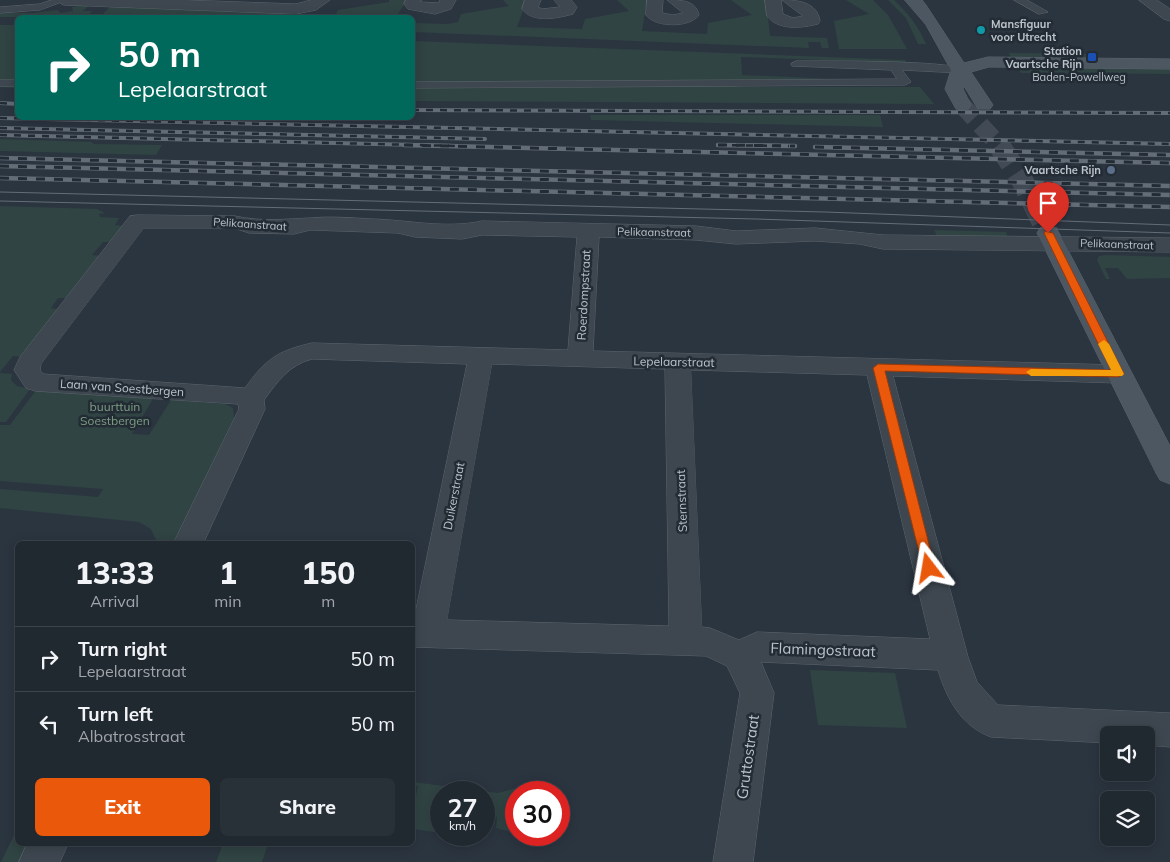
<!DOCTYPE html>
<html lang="en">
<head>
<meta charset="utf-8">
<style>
  body { margin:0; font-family:Mulish,sans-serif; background:#283038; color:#f1f3f6; height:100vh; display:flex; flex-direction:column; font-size:19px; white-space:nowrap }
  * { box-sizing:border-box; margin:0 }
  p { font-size:16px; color:#a2a6ab }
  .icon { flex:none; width:28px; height:28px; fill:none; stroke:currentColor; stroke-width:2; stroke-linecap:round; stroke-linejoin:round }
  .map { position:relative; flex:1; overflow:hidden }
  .side { position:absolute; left:15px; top:541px; width:400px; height:305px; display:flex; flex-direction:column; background:#202830; border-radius:8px; box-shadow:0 2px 12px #0003,0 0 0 1px #3d444c }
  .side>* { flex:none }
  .hud { position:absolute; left:15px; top:15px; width:400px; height:105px; border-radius:8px; box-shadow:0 2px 12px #0003,0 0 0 1px #3d444c; background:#00695c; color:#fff; overflow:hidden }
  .controls { position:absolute; left:1100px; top:726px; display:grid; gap:10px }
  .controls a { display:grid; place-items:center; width:55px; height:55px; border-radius:8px; background:#202830; box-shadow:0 2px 12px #0003,0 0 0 1px #3d444c; font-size:25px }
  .speed { position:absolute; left:430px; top:781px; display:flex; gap:10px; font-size:25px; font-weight:700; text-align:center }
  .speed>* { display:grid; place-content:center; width:65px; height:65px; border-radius:50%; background:#202830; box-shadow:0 2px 12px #0003,0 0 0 1px #3d444c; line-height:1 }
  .speed small { font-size:12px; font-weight:400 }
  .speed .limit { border:8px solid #d22; background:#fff; color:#111 }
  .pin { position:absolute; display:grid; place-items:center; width:42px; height:42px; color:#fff; margin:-51px -21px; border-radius:50% 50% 50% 0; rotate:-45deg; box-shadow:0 0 5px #0007 }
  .pin .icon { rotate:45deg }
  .me { position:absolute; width:55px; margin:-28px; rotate:346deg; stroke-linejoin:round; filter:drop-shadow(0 0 4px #0008) }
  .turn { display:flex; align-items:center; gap:18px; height:105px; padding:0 20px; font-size:22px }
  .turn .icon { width:65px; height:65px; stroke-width:2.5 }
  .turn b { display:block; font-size:35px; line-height:42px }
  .eta { display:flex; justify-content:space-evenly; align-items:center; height:85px; text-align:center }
  .eta b { font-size:30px; font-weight:800; line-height:35px }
  .cta { display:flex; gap:10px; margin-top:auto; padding:10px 20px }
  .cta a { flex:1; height:58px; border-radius:8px; background:#ea580c; color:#fff; font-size:20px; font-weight:800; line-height:58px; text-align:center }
  .cta a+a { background:#283038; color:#f1f3f6 }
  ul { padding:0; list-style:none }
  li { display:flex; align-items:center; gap:15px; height:65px; padding:0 20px; border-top:1px solid #3d444c }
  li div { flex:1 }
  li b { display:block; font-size:19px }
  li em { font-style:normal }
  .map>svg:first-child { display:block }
  .green { fill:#304443 }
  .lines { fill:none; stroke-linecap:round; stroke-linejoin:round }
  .secondary-tunnel-far1 { stroke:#414a55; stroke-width:18; stroke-dasharray:18 9; stroke-linecap:butt }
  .secondary-tunnel { stroke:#414a55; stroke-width:22; stroke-dasharray:22 11; stroke-linecap:butt }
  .service-casing { stroke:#5c656d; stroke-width:1 }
  .minor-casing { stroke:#5c656d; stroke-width:1 }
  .secondary-casing { stroke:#5c656d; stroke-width:1 }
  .service { fill:#3e4750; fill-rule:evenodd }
  .minor { fill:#3e4750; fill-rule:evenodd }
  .secondary { fill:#4d5762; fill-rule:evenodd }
  .tram { stroke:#636d78; stroke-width:1 }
  .rail-far1-casing { stroke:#636d78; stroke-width:4 }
  .rail-casing { stroke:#636d78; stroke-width:4.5 }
  .rail-far1 { stroke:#232c35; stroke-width:2.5; stroke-dasharray:7; stroke-linecap:butt }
  .rail { stroke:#232c35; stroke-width:3; stroke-dasharray:9; stroke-linecap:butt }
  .route { fill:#ea580c; stroke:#983908 }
  .slow { fill:#f59e0b }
  .culture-dot { fill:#0f9aa8; stroke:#232c35; stroke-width:2 }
  .transit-dot { fill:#1a4fb4; stroke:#232c35; stroke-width:2 }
  .service-dot { fill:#5c6f8a; stroke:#232c35; stroke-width:2 }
  .labels { text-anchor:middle; stroke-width:5; stroke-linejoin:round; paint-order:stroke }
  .far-poi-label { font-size:11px; font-weight:bold; fill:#bbc2ca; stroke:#232c35; text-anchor:end }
  .far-street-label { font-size:11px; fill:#bbc2ca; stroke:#232c35 }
  .street-label { font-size:12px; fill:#bbc2ca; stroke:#232c35 }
  .park-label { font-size:12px; fill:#7d9d82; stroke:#232c35 }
  .near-street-label { font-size:15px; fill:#bbc2ca; stroke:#232c35 }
</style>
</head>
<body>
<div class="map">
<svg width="1170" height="862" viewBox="0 0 1170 862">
  <rect width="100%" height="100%" fill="#2b3540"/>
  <g class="green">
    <polygon points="389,0 407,0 396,17 340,17 336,14 338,10 389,2"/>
    <polygon points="503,0 527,0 517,27 582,29 585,19 629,11 617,0 647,0 642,31 707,34 708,23 752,15 731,0 766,0 770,36 827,38 829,48 822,48 820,42 808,42 809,48 413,32 413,23 448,24 458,22 461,14 509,6"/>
    <polygon points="846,0 873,0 888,15 907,49 839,49 834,21 869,14"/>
    <path d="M 888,0 L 894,0 C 908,13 919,27 926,44 L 918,44 L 906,18 Z"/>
    <polygon points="86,5 89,5 83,11 93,11 86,17 0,17 0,12 32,13 58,10 60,13 73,11 72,7"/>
    <polygon points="111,6 284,13 287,15 285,18 99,18"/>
    <polygon points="0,25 17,25 17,88 0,87"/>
    <polygon points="413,41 905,60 907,63 741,57 742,75 859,80 737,83 737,87 920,87 934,104 413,101"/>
    <polygon points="1009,53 1089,54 1093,59 1011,58"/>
    <polygon points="1018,67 1170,68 1170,74 1021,73"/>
    <polygon points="590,115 880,115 883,127 591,120"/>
    <polygon points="0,139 92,142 93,144 162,145 156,155 0,151"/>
    <polygon points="0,206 97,209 105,213 99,214 100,217 119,218 115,225 125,226 113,242 103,242 92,255 103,256 69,298 58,298 51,308 61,310 24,357 13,356 0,372"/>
    <polygon points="934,230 1006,232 1009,240 938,238"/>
    <polygon points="1106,255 1170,257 1170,278 1127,279 1118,268 1105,268 1110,279 1106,279 1097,260 1099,256"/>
    <polygon points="0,373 12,374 11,380 17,386 30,389 6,422 0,422"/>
    <polygon points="37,389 154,397 132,434 149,435 171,400 225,404 233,408 234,418 176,544 158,544 151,529 139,522 0,508 0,489 98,497 103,489 0,481 0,425 10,425"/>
    <polygon points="810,670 895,673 907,728 818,725"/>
    <polygon points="413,782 498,793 520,787 552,790 551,792 516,792 516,833 496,828 497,817 484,815 484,792 441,792 441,833 413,829 413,810 418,786 413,785"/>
    <polygon points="17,829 18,844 32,844 23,862 1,862"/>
    <polygon points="223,844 268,844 262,862 216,862"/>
  </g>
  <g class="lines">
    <polyline class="secondary-tunnel-far1" points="962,105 1000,146"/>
    <polyline class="secondary-tunnel" points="999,145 1022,180 1048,233"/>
    <g class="service-casing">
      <g id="service">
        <polygon points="52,0 67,0 40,10 0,13 0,7 39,4"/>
        <polygon points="1014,0 1027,0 1048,12 1039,14"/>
        <path d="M 796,61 C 819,61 956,60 965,70 L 960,73 L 902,70 L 911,82 L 905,85 L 412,88 L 412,82 L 897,79 L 891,70 L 792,66 L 791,64 Z"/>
        <rect x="0" y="80" width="18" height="6"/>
      </g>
    </g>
    <g class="minor-casing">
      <g id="minor">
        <polygon points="56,0 183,0 296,4 311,0 330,0 316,10 296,14 64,5"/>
        <polygon points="406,0 422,0 420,2 439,3 440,0 456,0 451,9 435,14 408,9 404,4"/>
        <path d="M 525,0 L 541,0 L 538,7 L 542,9 L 560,7 L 554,0 L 571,0 L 577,7 L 573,14 C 558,18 533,24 522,9 Z"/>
        <path d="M 647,0 L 663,0 L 662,13 L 673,15 L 683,13 L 667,0 C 680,0 696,0 699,15 C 690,28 655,28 646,15 Z"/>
        <path d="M 765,0 L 781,0 L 783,14 L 793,18 L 803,16 L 782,0 C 798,0 817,2 820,21 L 818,24 C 802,28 778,31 767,16 Z"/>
        <polygon points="1139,0 1157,0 1170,9 1170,21 1164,19"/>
        <path d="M 138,215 L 235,216 C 261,222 285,219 311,218 C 331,216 352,218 372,219 C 409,220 445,229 482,221 L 696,226 L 736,231 L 815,228 L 883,235 L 1170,238 L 1170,252 L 883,249 L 860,244 L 815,241 L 736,244 L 696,240 L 599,237 L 593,351 L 1118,365 L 1127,368 L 1131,374 L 1127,380 L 1118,383 L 893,376 L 968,657 L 977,682 L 998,705 L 1170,713 L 1170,747 L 1146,745 L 1146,735 L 1109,735 L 1109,743 L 991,737 C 961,726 947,699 938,670 L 761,662 L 774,693 L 753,862 L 713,862 L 740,693 L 727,666 L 706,656 L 412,647 L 412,619 L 414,619 L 467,364 L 312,359 C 289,365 278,381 264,400 L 265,409 L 203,544 L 173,544 L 239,409 L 238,404 L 35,391 L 26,388 L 14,370 L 20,357 L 130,216 ZM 144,228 L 234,228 L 249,233 L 294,234 L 310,230 L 398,233 L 415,237 L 462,239 L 482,235 L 577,237 L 568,350 L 312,343 C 277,351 266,359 245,388 L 43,374 L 40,370 L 41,364 ZM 492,364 L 665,369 L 669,626 L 447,620 ZM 691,370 L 867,375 L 930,639 L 757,632 L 739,640 L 710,628 L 702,627 Z"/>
        <polygon points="27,844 68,844 60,862 19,862"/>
      </g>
    </g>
    <g class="secondary-casing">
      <g id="secondary">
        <polygon points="905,0 922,0 926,5 964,63 988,57 1170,59 1170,69 989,67 971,72 993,105 990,109 978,109 964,86 963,89 971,105 968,109 956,109 945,89 951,70 926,25"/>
        <polygon points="1048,226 1056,228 1059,233 1170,446 1170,484 1160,480 1156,473 1037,233 1040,228"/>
      </g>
    </g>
    <use href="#service" class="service"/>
    <use href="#minor" class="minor"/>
    <use href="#secondary" class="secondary"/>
    <g class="tram">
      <polyline points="0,192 825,212 1170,225"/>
      <polyline points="0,201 756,219 1170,233"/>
    </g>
    <g class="rail-far1-casing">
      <g id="rail-far1">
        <polyline points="0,103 18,104"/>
        <polyline points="412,110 1170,113"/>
        <polyline points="0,118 1170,144"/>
        <polyline points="0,128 485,139"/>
        <polyline points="0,135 457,146"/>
        <polyline points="718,145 789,146"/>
      </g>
    </g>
    <g class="rail-casing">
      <g id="rail">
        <polyline points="404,145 1170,163"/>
        <polyline points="718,145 795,146"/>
        <polyline points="815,147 1170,155"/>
        <polyline points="0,158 1170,186"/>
        <polyline points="0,166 1170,195"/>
        <polyline points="0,178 1170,207"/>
      </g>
    </g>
    <use href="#rail-far1" class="rail-far1"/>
    <use href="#rail" class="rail"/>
  </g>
  <polygon class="route" points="1045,231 1053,233 1124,374 1118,377 885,371 935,568 933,572 924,572 873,368 878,364 1111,370 1044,233"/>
  <polygon class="slow" points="1104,340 1109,344 1124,374 1122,376 1031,376 1026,372 1031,369 1111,370 1098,344"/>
  <circle class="culture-dot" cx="981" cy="30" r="5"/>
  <rect class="transit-dot" x="1087" y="52" width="10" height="10" rx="2.5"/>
  <circle class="service-dot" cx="1111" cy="170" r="5"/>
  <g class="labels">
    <g class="far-poi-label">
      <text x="991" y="28" text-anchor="start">Mansfiguur<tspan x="991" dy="13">voor Utrecht</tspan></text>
      <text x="1082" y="55">Station<tspan x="1082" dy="13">Vaartsche Rijn</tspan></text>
      <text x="1101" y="174">Vaartsche Rijn</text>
    </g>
    <g class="far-street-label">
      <text x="1079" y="81">Baden-Powellweg</text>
      <text transform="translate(250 224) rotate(4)" y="4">Pelikaanstraat</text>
      <text transform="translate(654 232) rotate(1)" y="4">Pelikaanstraat</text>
      <text transform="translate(1117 244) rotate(2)" y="4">Pelikaanstraat</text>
    </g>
    <g class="street-label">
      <text transform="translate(584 295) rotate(-87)" y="4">Roerdompstraat</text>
      <text transform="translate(674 362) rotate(1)" y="4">Lepelaarstraat</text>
      <text transform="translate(122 388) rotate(4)" y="4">Laan van Soestbergen</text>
      <text transform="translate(454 496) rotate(-79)" y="4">Duikerstraat</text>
      <text transform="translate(682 501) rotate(-92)" y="4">Sternstraat</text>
    </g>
    <g class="park-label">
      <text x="115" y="411">buurttuin<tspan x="115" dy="14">Soestbergen</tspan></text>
    </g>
    <g class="near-street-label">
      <text transform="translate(823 650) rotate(2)" y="5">Flamingostraat</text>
      <text transform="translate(748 757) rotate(-82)" y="5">Gruttostraat</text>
    </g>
  </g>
</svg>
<div class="controls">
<a><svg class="icon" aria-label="sound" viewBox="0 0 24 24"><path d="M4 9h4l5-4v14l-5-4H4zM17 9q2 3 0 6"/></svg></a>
<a><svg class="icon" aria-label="layers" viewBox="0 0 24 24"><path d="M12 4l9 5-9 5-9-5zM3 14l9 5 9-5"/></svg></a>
</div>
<div class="speed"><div>27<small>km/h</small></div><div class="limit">30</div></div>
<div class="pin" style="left:1048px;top:233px;background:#d93025"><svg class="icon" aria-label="arrive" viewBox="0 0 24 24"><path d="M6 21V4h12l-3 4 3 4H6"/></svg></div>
<svg class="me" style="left:929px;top:568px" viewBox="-20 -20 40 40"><path d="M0-17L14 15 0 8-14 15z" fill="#ea580c" stroke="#fff" stroke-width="4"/></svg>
<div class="hud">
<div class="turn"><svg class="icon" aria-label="right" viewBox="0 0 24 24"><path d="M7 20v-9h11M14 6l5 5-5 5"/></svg><div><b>50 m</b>Lepelaarstraat</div></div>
</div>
<section class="side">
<div class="eta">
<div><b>13:33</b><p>Arrival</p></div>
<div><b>1</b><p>min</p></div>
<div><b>150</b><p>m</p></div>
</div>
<ul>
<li><svg class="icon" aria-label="right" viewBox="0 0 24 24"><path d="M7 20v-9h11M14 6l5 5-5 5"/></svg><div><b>Turn right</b><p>Lepelaarstraat</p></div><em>50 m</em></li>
<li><svg class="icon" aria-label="left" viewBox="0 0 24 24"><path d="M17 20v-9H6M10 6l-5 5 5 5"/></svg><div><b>Turn left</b><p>Albatrosstraat</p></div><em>50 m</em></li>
</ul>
<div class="cta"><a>Exit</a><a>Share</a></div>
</section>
</div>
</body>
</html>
